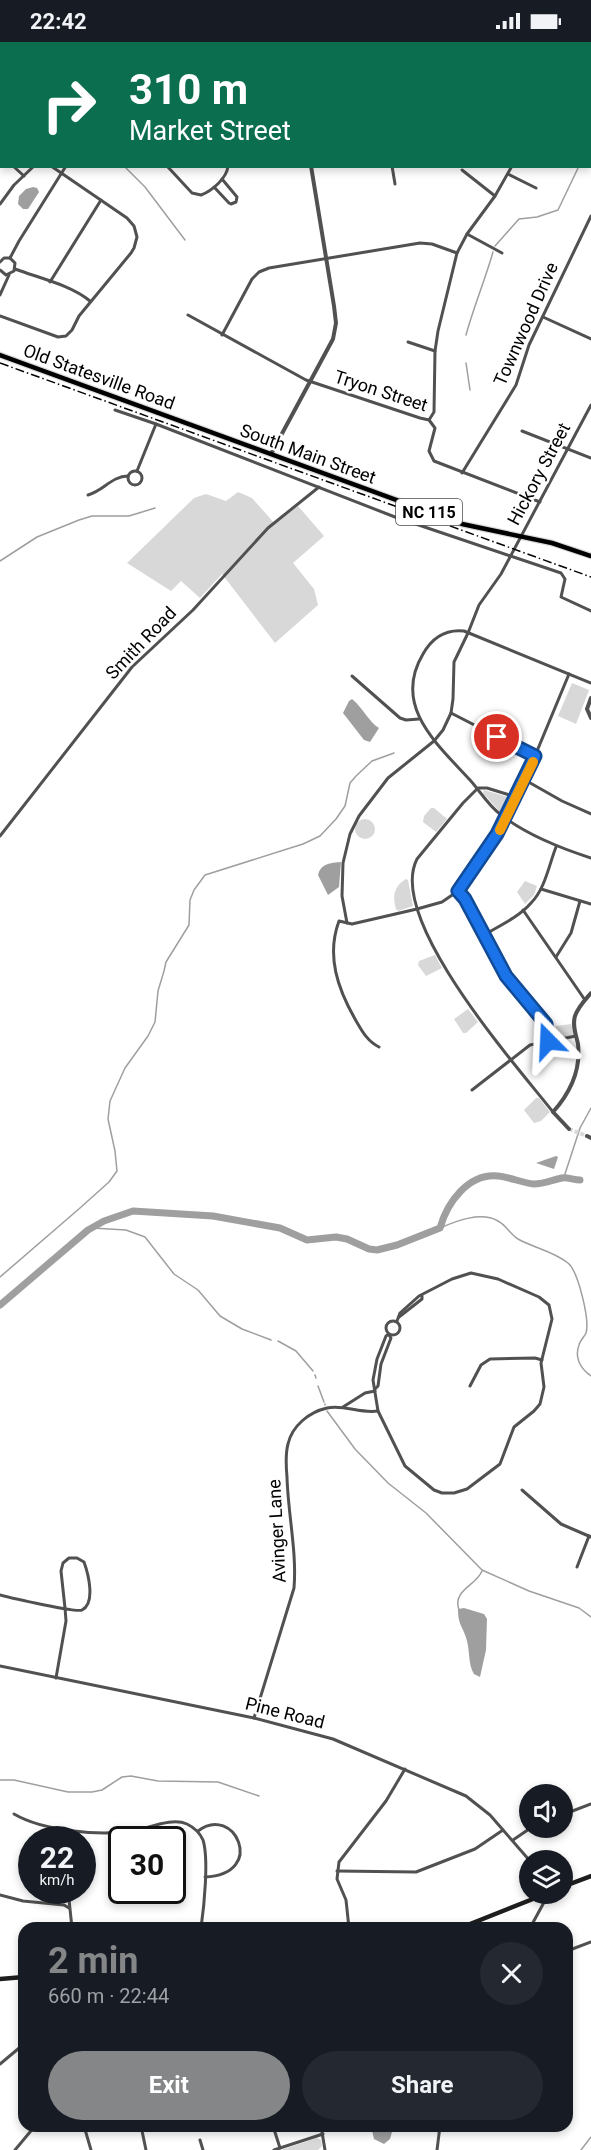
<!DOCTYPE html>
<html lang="en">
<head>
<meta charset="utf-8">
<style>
  body { margin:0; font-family:Roboto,sans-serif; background:#242831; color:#f1f3f6; height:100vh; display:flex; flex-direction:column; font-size:22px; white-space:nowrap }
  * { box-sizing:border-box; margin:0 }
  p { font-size:20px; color:#9ea1a6 }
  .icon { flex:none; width:33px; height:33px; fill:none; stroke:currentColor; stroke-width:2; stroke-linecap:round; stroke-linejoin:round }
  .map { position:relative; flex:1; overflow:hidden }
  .details { position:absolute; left:18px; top:1880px; width:555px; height:210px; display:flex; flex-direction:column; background:#171b24; border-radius:18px; box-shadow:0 3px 9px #0003 }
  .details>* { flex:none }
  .banner { position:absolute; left:0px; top:0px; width:591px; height:126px; box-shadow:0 3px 9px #0003; background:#0b6e4f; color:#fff; overflow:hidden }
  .controls { position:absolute; left:519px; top:1742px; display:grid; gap:12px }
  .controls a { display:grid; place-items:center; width:54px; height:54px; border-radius:50%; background:#171b24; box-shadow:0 3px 9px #0003; font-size:30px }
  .speed { position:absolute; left:18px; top:1784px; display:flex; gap:12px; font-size:30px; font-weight:700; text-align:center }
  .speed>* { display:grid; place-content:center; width:78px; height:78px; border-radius:50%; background:#171b24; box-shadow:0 3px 9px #0003; line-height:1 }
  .speed small { font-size:15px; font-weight:400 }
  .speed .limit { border:3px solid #111; border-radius:9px; background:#fff; color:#111 }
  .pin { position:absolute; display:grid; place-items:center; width:51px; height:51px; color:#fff; margin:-26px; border:3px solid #fff; border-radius:50%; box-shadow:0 2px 6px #0007 }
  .me { position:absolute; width:66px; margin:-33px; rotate:339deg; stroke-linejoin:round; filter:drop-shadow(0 0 4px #0008) }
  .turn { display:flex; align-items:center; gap:21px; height:126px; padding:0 30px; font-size:27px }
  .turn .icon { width:78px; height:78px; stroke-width:2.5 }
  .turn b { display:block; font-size:42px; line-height:51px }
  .round { display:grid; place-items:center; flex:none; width:63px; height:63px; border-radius:32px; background:#242831 }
  .summary { display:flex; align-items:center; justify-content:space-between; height:102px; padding:0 30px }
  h1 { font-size:36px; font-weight:700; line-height:45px; color:#858687 }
  .primary-button { display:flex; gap:12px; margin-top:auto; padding:12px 30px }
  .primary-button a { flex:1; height:69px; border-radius:36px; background:#858687; color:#fff; font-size:24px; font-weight:700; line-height:69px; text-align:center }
  .primary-button a+a { background:#242831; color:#f1f3f6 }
  .status { display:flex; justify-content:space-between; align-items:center; height:42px; padding:0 30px; background:#171b24; direction:ltr }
  .status svg { height:16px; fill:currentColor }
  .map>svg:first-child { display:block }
  .green { fill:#d8d8d8 }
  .water { fill:#9f9f9f }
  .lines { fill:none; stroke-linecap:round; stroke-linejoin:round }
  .stream { stroke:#9f9f9f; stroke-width:1.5 }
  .river { stroke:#9f9f9f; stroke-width:7 }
  .tertiary-tunnel { stroke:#d9d9d9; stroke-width:4; stroke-dasharray:4 2; stroke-linecap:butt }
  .primary-casing { stroke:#dbdbdb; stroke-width:7 }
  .minor { stroke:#515151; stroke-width:3 }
  .tertiary { stroke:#515151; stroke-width:4 }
  .secondary { stroke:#1e1e1e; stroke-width:4.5 }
  .primary { stroke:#000; stroke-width:4.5 }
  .rail { stroke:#000; stroke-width:1.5; stroke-dasharray:9 3 1.5 3; stroke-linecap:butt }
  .route-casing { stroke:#114b97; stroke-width:15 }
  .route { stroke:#1a73e8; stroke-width:10 }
  .slow { stroke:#f59e0b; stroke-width:10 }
  .labels { text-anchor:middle; stroke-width:5; stroke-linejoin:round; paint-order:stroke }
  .shield { fill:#fff; stroke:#4c4c4c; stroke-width:1.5 }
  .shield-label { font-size:16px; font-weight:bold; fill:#000 }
  .street-label { font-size:18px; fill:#000; stroke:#fff }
</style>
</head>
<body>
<div class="status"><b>22:42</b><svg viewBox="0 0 49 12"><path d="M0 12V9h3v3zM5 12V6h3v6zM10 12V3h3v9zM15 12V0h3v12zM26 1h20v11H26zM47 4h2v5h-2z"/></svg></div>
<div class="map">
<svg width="591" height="2108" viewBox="0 0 591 2108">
  <rect width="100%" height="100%" fill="#fff"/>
  <g class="green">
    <polygon points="238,450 252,456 275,482 298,464 324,494 293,521 314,547 318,563 275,601 222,532 200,556 181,539 171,549 127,521 194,456 206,452 226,459"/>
    <polygon points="572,641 589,648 576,682 558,674"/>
    <polygon points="484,748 512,756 506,771 501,771 483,751"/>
    <polygon points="431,766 434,766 447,777 436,790 423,780 424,774"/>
    <circle cx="365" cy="787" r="10"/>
    <path d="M 406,837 L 408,838 L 413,864 L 398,869 L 396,867 C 392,854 394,844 406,837 Z"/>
    <polygon points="525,839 537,844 534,853 525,862 517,850"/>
    <polygon points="435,913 442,926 426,934 418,923 419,919"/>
    <polygon points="468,967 478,980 466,991 463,991 454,977"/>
    <polygon points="571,982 574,993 553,997 550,996 549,985"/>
    <polygon points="536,1056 539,1056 550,1070 541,1079 534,1081 524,1068"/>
    <polygon points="317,2096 321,2098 322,2104 318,2108 281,2108"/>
  </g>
  <g class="water">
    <polygon points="33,145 37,146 39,150 28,167 23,167 18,162 19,154 26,147"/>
    <path d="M 352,657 C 363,666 369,680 379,686 L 370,700 L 364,698 L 343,671 L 349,659 Z"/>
    <path d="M 341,820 L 339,845 L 328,853 L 318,833 C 321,821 331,821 341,820 Z"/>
    <polygon points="556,1114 558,1115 554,1127 536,1121"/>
    <path d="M 464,1566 L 484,1572 L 487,1577 L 486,1608 L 480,1635 L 474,1632 C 468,1622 470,1610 467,1599 C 464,1585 458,1585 458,1567 Z"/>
    <polygon points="371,2084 388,2084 392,2090 390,2097 384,2102 374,2097"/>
  </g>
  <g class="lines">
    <g class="stream">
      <polyline points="26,0 27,2"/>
      <polyline points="590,95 591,94"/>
      <polyline points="124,124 145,145 185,198"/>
      <polyline points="495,204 519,177 537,175 558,168 579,124"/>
      <path d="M 466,293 C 474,264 485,238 493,210"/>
      <polyline points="466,321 470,348"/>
      <polyline points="0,519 37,495 79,478 92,474 129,474 155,466"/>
      <polyline points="564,1135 580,1086 591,1066"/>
      <polyline points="92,1186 126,1188 145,1195 174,1232 198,1248 220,1274 242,1287 271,1298"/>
      <path d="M 440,1186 C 456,1179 481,1169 498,1179 C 506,1183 510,1192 518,1197 C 534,1206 553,1209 568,1221 C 578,1229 590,1278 586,1291 C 584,1295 580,1299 579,1303 C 574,1316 581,1327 591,1334"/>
      <polyline points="0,1235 80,1166 109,1140 117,1129 115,1109 108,1077 110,1059 125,1026 148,994 155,980 158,949 164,929 166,920 189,883 190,858 194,848 205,833 303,802 320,794 336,777 345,764 350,741 356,734 372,719 394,711"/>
      <polyline points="278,1299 296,1309 313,1329"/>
      <polyline points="315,1333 316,1336"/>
      <polyline points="318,1344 324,1360"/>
      <polyline points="325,1362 325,1363"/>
      <polyline points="327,1369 355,1407 388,1441 426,1471 482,1528 529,1549 579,1566 591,1575"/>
      <path d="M 459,1568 C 452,1548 476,1544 482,1529"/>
      <polyline points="0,1738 14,1738 68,1750 92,1750 102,1748 122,1735 131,1734 158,1739 218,1740 259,1754"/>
      <polyline points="581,2108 591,2095"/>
    </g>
    <path class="river" d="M 0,1263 L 88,1188 L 104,1179 L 133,1169 L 213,1174 L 280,1186 L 307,1198 L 336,1195 L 347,1197 L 369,1207 L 377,1208 L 397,1203 L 440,1186 C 447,1161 468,1131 498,1134 C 510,1135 522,1141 534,1142 C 544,1142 552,1138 562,1136 C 567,1135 574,1138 580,1138"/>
    <polyline class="tertiary-tunnel" points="569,1087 587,1094"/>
    <g class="primary-casing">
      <polyline id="primary" points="0,313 462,482 552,501 591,514"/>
    </g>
    <g class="minor">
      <polyline points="76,0 77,2"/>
      <polyline points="203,0 205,2"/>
      <polyline points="118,2 120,0"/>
      <polyline points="193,2 195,0"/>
      <polyline points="407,2 410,0"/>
      <polyline points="0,30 2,32"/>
      <polyline points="590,34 591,31"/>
      <polyline points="0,48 2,47"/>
      <polyline points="0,63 2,63"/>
      <polyline points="0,118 2,119"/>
      <polyline points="13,124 24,134"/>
      <path d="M 167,124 L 192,151 L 201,153 C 212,149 227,136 228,124"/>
      <polyline points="392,124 395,142"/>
      <polyline points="462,128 495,154"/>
      <polyline points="508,132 536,146"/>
      <polyline points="214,145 229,161 231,162 236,160 237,155 222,137"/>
      <polyline points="0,162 14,143 34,124"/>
      <polyline points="467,192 502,211"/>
      <polyline points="10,216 19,199 66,124"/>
      <polyline points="0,220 4,216 10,216"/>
      <path d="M 15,227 C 39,236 71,243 90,259"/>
      <polyline points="0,228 6,233 14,229 15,221 10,216"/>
      <polyline points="50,240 101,158"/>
      <polyline points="0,253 9,233"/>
      <polyline points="188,273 306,338 420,376 429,378 435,386 429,409 434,419 540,460"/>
      <polyline points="0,274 58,295 66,294 72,288 79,274 131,211 134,206 137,195 134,184 127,176 51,124"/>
      <polyline points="543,275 591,297"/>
      <polyline points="222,293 252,237 259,230 269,226 420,201 432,202 457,211"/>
      <polyline points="408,300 435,309"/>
      <polyline points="115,368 156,382 395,475 561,531 565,537 561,555 591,569"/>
      <polyline points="429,378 434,370 435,309 438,289 457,211 467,192 495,154 512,124"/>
      <polyline points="522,389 591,416"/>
      <circle cx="135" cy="436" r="7"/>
      <polyline points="137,429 156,382"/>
      <polyline points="462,431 516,343 529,303 591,174"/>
      <path d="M 88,453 C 103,449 112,434 128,434"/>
      <polyline points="352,634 400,676 406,678 419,677"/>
      <path d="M 591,641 L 464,589 C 446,587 432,596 423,612 C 392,664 437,702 470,738 C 480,749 488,763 500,772 C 526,793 560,806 591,816"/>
      <polyline points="451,671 535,714"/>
      <polyline points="525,738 562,759 591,772"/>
      <path d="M 516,755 L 487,746 L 478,746 L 463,761 L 417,817 C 386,877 516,1023 553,1070"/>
      <polyline points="0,794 132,625 193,568 268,486 319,445"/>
      <polyline points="541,847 591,862"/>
      <polyline points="458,849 465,857 506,934 546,983 548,999"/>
      <polyline points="523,868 585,958"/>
      <polyline points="347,881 342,854 343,821 350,792 359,774 388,736 434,699 443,688 451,671 453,657 454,620 468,591 479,563 501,532 591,363"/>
      <path d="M 484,893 C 499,884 519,875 531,861 C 545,847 549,823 556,805"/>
      <polyline points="556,915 571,891 580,859"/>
      <path d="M 379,1005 C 367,999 362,989 355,977 C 338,947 326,914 339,879 L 352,882 L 417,867 L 442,860 L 458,849 L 506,777 L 525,738 L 569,632"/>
      <polyline points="472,1048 530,1003 576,994"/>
      <polyline points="399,1275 422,1257 422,1254"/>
      <circle cx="393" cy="1286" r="7"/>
      <polyline points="389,1292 386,1294 377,1317 373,1338 378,1369 405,1424 434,1448 442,1451 454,1451 467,1447 500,1422 514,1385 534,1369 540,1362 544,1345 541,1321 552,1277 549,1263 539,1255 498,1237 471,1231 452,1237 419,1254 400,1271 397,1279"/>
      <polyline points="470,1344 481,1323 490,1317 535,1316 542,1318"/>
      <polyline points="375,1347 378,1344 381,1322 391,1296 389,1293"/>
      <polyline points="343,1365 365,1351 375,1349"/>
      <polyline points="522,1448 561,1482 591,1495"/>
      <polyline points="577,1525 589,1494"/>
      <path d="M 0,1553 C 11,1556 77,1571 82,1568 C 96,1561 88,1531 84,1520 L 77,1516 L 69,1516 L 63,1521 L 61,1529 L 65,1566 L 66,1579 L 56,1636"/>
      <polyline points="0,1624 254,1676 333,1697 466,1754 490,1773 530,1819"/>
      <path d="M 254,1676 L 294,1546 C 297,1510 288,1472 287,1435 C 286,1424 285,1413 288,1402 C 292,1384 309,1370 327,1366 C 344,1362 360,1372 378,1369"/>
      <path d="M 14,1772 C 43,1789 99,1794 132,1789 C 148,1787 171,1775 187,1782 C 193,1785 200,1791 203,1798 C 209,1817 204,1865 201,1886"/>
      <polyline points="562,1773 591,1762"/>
      <path d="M 198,1789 C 234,1761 268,1832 205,1835"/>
      <polyline points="513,1798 532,1785"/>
      <polyline points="337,1829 416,1830 475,1807 503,1788"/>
      <polyline points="68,1848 72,1886"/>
      <polyline points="0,1853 23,1859 64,1863 69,1866"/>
      <polyline points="349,1886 346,1858 337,1837 339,1820 386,1759 405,1727"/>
      <polyline points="530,1886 548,1853"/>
      <polyline points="567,1909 591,1900"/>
      <polyline points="0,2022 24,2002"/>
      <polyline points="84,2084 91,2108"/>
      <polyline points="141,2084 146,2108"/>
      <polyline points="273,2084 280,2106"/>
      <polyline points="321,2084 325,2108"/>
      <polyline points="200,2098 203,2108"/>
      <polyline points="15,2108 35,2084"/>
      <polyline points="274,2108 323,2092"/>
      <polyline points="437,2108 440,2084"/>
    </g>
    <g class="tertiary">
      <polyline points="292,0 292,2"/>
      <polyline points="271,412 333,297 336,281 334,264 311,124"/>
      <polyline points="591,656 587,667 591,676"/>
      <path d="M 569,1087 L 553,1070 C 570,1051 581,1028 578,1002 C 576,993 572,983 575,974 C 578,965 585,958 591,951"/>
      <polyline points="587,1094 591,1096"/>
    </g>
    <g class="secondary">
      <polyline points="562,1845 591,1834"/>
      <polyline points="460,1886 548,1851"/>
      <polyline points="0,1937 24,1935"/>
    </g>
    <use href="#primary" class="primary"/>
    <polyline class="rail" points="0,321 591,535"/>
  </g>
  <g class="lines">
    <g class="route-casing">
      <polyline id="route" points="497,695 535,714 497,792 458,849 465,857 506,934 546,982 548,999"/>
    </g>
    <use href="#route" class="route"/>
    <polyline class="slow" points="500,788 533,720"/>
  </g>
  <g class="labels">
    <rect class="shield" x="396" y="457" width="66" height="26" rx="4.5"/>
    <g class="shield-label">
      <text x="429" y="476">NC 115</text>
    </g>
    <g class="street-label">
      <text transform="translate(526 282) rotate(-66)" y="6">Townwood Drive</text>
      <text transform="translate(99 335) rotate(20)" y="6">Old Statesville Road</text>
      <text transform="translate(381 349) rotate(18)" y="6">Tryon Street</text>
      <text transform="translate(308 412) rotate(20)" y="6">South Main Street</text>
      <text transform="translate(539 432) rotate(-62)" y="6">Hickory Street</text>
      <text transform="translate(141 601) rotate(-46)" y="6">Smith Road</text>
      <text transform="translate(277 1489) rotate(-93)" y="6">Avinger Lane</text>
      <text transform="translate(285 1671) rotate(14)" y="6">Pine Road</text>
    </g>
  </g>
</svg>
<div class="controls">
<a><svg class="icon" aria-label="sound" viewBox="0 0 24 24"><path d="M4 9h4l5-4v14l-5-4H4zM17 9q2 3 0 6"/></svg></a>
<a><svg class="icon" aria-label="layers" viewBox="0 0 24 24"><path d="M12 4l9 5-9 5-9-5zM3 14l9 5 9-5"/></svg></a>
</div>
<div class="speed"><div>22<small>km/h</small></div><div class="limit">30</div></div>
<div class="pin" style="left:497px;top:695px;background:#d93025"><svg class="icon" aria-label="arrive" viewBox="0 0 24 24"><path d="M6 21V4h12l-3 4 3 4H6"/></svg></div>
<svg class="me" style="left:548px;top:999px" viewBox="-20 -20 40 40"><path d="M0-17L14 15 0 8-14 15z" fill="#1a73e8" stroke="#fff" stroke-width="4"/></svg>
<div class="banner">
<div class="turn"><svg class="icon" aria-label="right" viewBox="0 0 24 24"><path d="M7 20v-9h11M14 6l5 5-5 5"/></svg><div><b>310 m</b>Market Street</div></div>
</div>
<section class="details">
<div class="summary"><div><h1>2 min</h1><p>660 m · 22:44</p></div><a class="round"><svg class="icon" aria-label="close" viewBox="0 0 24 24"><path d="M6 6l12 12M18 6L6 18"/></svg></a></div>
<div class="primary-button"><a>Exit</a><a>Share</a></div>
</section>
</div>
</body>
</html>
